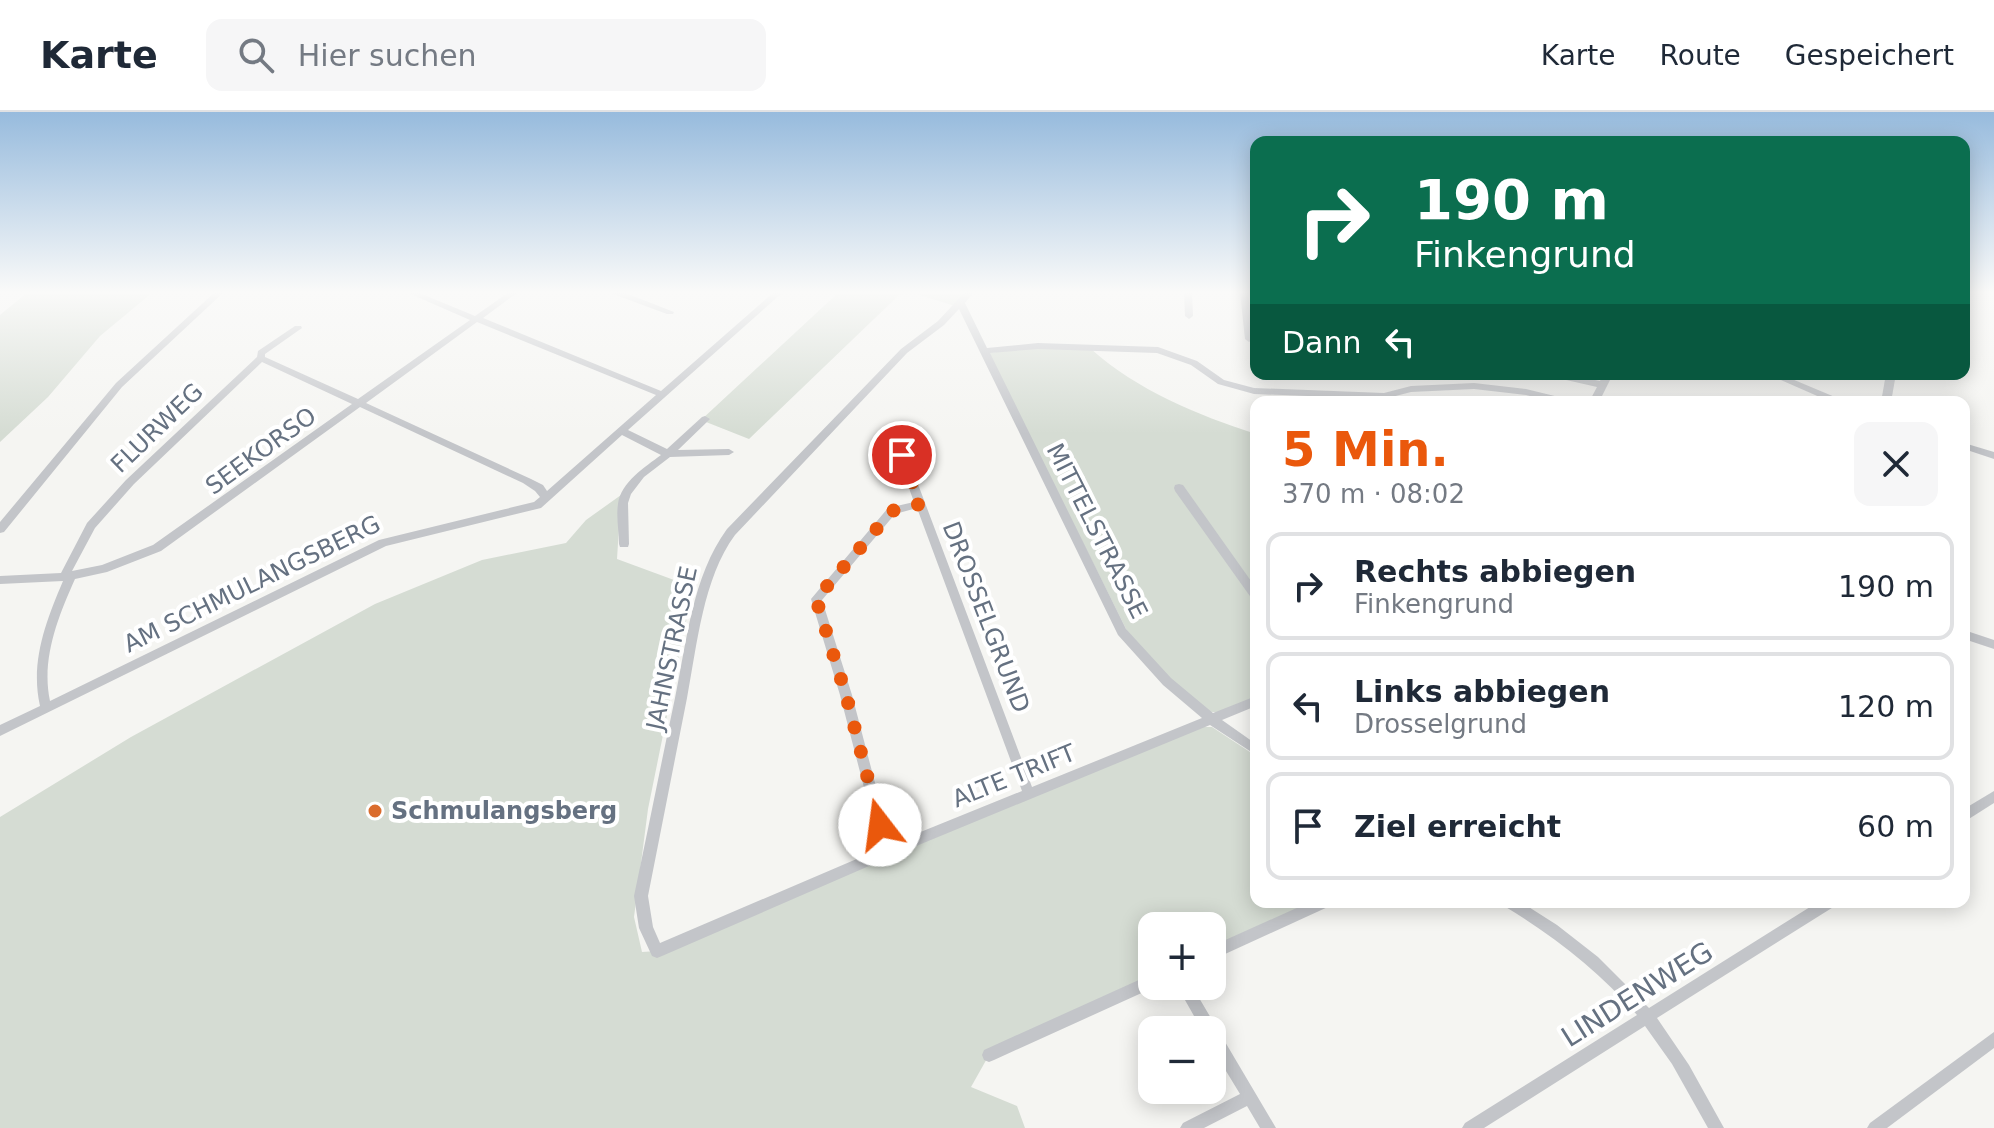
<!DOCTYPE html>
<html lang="de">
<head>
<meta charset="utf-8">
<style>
  body { margin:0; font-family:"DejaVu Sans",sans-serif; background:#f6f6f7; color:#1f2937; height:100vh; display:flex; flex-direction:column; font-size:30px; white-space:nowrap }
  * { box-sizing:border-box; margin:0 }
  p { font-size:26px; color:#747a83 }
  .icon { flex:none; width:44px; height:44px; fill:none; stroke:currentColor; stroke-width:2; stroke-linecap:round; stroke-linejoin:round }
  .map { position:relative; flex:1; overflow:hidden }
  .drawer { position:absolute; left:1250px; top:284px; width:720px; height:512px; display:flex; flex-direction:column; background:#fff; border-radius:16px; box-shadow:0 4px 20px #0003 }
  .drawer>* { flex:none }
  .top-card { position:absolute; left:1250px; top:24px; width:720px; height:244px; border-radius:16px; box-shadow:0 4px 20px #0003; background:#0b6e4f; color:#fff; overflow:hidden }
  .buttons { position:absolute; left:1138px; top:800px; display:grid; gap:16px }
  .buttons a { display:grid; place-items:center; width:88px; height:88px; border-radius:16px; background:#fff; box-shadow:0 4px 20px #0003; font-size:40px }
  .pin { position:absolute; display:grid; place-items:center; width:68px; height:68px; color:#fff; margin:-34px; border:4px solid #fff; border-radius:50%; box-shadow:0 2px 8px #0007 }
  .me { position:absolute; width:88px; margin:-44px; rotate:345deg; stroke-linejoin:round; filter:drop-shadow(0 0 6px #0008) }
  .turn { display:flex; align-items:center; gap:28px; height:168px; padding:0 32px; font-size:36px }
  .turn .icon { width:104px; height:104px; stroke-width:2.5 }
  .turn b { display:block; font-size:56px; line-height:68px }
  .then { display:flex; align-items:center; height:76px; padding:0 32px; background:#0003; gap:16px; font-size:30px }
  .round { display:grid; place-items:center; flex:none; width:84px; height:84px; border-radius:16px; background:#f6f6f7 }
  .head { display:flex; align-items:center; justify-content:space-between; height:136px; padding:0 32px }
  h1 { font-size:48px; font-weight:700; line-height:60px; color:#ea580c }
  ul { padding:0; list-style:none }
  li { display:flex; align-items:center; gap:24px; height:108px; margin:0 16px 12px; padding:0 16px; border:4px solid #e0e1e3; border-radius:16px }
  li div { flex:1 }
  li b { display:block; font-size:30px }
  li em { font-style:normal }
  header { display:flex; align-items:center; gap:48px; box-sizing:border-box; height:112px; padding:0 40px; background:#fff; border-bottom:2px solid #e0e1e3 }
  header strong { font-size:38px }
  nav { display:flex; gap:44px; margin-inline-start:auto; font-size:28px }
  .search { width:560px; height:72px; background:#f6f6f7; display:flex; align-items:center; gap:20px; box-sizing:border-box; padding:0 28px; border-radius:16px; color:#747a83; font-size:30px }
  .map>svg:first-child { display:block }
  .green { fill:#d5dcd3 }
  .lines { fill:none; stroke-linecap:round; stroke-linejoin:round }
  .minor { fill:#c3c5c9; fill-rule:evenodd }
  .route { stroke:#ea580c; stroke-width:14; stroke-dasharray:0 25.2 }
  .poi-dot { fill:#da6c2d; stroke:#fff; stroke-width:3 }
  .labels { text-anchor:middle; stroke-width:8; stroke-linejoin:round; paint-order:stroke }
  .street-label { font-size:24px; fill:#657181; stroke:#fff }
  .poi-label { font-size:24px; font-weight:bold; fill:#657181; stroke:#fff; text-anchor:start }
  .near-street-label { font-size:28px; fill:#657181; stroke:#fff }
</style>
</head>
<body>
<header>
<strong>Karte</strong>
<div class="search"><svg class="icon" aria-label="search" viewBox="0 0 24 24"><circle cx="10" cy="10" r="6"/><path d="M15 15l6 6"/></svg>Hier suchen</div>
<nav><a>Karte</a><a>Route</a><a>Gespeichert</a></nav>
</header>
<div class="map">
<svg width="1994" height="1016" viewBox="0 0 1994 1016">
  <rect width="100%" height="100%" fill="#f5f5f2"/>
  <g class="green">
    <polygon points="28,180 153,180 100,224 48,285 0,330 0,203"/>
    <polygon points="839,180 970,180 955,194 913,181 899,183 749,327 701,308"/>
    <path d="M 1039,235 L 1091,237 C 1137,278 1197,303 1256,322 L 1256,589 C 1244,593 1226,601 1213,600 C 1191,598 1142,537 1127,519 L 988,241 Z"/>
    <polygon points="621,383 617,447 693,475 648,697 634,805 642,840 657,839 1203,615 1212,615 1256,644 1256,790 1318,790 1212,841 1212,814 1152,814 1152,869 989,943 971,975 1017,994 1025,1016 0,1016 0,705 131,625 375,492 482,448 566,431 586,408"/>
  </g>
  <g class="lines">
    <g class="minor">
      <polygon points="215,180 224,180 122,275 4,420 0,421 0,410 116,271"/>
      <path d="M 406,180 L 417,180 L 475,204 L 509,180 L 518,180 L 483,206 L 661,279 L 774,180 L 783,180 L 628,318 L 667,337 L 702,305 L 705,304 L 710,307 L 708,309 L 678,338 L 729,337 L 734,340 L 729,343 L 670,345 L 644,365 L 631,382 L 628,391 L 629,432 L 628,435 L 620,435 L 619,432 C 619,419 616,405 618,392 C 621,370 645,355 661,343 L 622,323 L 541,396 L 386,434 L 0,624 L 0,613 L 40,594 C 30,550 46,509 63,469 L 0,472 L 0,464 L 61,461 L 87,411 L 126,368 L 257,245 L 258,239 L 295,214 L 301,214 L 302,216 L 265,242 L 265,245 L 358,287 L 470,208 ZM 477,210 L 656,283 L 547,379 L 543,373 L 531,367 L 366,291 ZM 262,250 L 352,292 L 153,433 L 102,453 L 72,459 L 95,416 L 134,372 ZM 360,295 L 523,371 L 535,379 L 540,385 L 534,390 L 379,428 L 50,589 C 41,547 58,505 75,467 L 107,460 L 161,439 Z"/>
      <polygon points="612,180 623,180 674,200 673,202 667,202 613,182"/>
      <path d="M 965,180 L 974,180 L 965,191 L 987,236 L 1038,231 L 1158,235 L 1197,249 L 1224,268 L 1254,276 L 1384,281 L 1411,274 L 1474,271 L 1526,277 L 1571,288 L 1573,290 L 1555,290 L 1526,283 L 1474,277 L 1411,280 L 1384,287 L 1254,282 L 1218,272 L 1191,253 L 1157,241 L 1038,237 L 990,241 L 1126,517 L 1171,566 L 1213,601 L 1256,584 L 1256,594 L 1222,608 L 1256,632 L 1256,643 L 1210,613 L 892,744 L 662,844 L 657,846 L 652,844 L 639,816 L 634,784 C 648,718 661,652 675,586 C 687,529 692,465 727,417 L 901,237 L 938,209 ZM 959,197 L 1118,523 L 1163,573 L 1202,606 L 1032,675 L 907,343 L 905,341 L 899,341 L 897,343 L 914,390 L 888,396 L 811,487 L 840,583 L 880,737 L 660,831 L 653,815 L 648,784 C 661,718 674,652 687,586 C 697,534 703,466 735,423 L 907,241 L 944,213 ZM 917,396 L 1022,679 L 891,732 L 852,583 L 822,488 L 895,402 Z"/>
      <polygon points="1184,180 1192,180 1193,204 1189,207 1185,204"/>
      <polygon points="1240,180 1248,180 1253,227 1249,230 1245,227"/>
      <polygon points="1548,262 1566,262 1600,269 1603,262 1613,262 1599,290 1589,290 1597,275 1553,265"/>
      <polygon points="1767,262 1780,262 1842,288 1844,290 1831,290"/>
      <polygon points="1886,262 1896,262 1891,290 1881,290"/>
      <polygon points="1964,331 1994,340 1994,347 1964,337"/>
      <polygon points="1179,372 1183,373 1256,476 1256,488 1252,487 1175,379 1174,376 1175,373"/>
      <polygon points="1964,518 1994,528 1994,537 1964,527"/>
      <polygon points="1994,679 1994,691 1964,710 1964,697"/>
      <polygon points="1310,790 1332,790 1330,794 1212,848 1212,834"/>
      <path d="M 1502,790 L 1521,790 L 1557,813 L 1598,845 L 1649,896 L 1818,790 L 1837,790 L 1835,794 L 1657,906 L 1689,953 L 1724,1016 L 1708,1016 L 1672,952 L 1645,914 L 1484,1016 L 1462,1016 L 1465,1011 L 1637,903 C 1599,859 1554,824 1504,794 Z"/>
      <polygon points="1152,862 1152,874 1157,874 994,948 989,950 984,948 982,943 984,938"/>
      <polygon points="1177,874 1192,874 1276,1016 1260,1016 1247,994 1204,1016 1180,1016 1183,1011 1240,982 1212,936 1212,918 1202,918"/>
      <polygon points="1994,920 1994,936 1887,1016 1867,1016 1870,1011"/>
    </g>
  </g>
  <linearGradient id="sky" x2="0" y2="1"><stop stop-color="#97bbdd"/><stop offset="0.56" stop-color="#fafaf9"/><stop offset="1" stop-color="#fafaf9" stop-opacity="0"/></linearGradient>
  <rect width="1994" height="322" fill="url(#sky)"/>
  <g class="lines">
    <polyline class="route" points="880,713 846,583 816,487 892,399 920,392 902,343"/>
  </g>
  <circle class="poi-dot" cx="375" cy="699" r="8"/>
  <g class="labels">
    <g class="street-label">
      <text transform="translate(157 316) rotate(-44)" y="8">FLURWEG</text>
      <text transform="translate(261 339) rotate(-36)" y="8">SEEKORSO</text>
      <text transform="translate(1097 419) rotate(63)" y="8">MITTELSTRASSE</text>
      <text transform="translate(252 472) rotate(-26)" y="8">AM SCHMULANGSBERG</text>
      <text transform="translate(986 505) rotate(69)" y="8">DROSSELGRUND</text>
      <text transform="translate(672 536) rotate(-78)" y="8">JAHNSTRASSE</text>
      <text transform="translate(1014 664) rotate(-22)" y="8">ALTE TRIFT</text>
    </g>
    <g class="poi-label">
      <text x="391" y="707">Schmulangsberg</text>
    </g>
    <g class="near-street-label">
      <text transform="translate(1637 882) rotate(-32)" y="10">LINDENWEG</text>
    </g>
  </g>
</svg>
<div class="buttons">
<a>+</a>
<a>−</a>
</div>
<div class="pin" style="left:902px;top:343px;background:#d93025"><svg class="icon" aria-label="arrive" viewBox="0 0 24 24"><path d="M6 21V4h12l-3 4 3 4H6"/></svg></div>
<svg class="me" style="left:880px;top:713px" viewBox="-20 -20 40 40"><circle r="19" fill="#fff"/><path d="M0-13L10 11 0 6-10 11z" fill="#ea580c"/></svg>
<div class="top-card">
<div class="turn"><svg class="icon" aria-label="right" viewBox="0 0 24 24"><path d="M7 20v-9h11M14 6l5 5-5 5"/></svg><div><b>190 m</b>Finkengrund</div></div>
<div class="then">Dann<svg class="icon" aria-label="left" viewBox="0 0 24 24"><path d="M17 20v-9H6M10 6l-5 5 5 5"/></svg></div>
</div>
<section class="drawer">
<div class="head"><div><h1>5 Min.</h1><p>370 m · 08:02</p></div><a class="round"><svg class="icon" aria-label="close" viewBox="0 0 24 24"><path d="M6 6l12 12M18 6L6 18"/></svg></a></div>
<ul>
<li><svg class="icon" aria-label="right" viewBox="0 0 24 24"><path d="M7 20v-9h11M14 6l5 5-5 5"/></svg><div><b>Rechts abbiegen</b><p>Finkengrund</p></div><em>190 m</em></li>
<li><svg class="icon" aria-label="left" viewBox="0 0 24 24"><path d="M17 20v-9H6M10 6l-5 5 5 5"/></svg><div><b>Links abbiegen</b><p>Drosselgrund</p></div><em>120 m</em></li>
<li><svg class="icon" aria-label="arrive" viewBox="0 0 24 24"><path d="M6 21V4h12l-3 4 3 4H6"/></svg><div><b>Ziel erreicht</b></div><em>60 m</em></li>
</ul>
</section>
</div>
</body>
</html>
